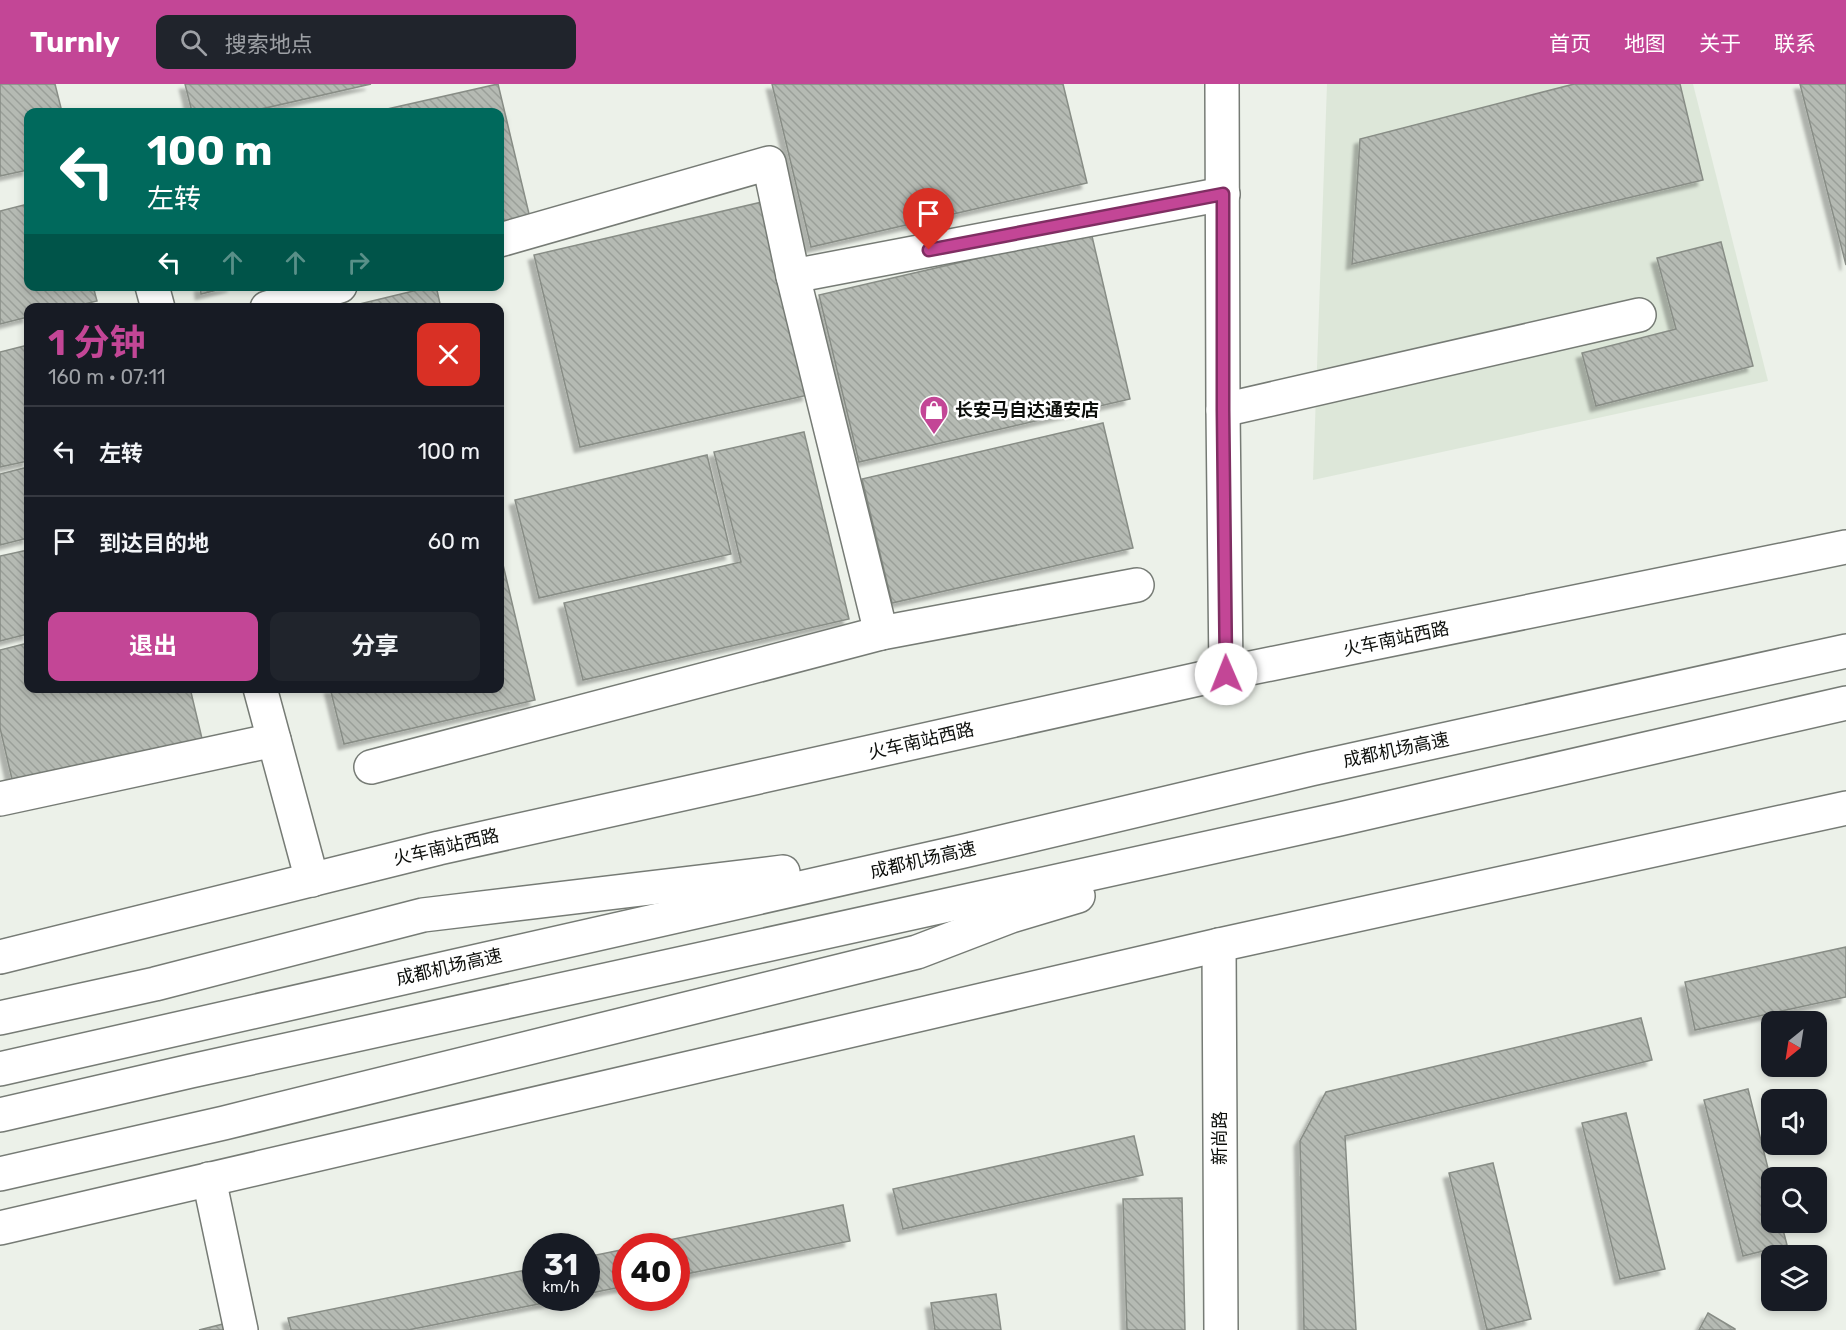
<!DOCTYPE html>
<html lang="zh">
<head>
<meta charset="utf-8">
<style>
  body { margin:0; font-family:Rubik,"Noto Sans SC",sans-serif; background:#20242c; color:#f1f3f6; height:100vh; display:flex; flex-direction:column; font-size:22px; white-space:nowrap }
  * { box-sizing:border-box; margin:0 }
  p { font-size:20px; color:#9ea1a6 }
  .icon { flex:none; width:33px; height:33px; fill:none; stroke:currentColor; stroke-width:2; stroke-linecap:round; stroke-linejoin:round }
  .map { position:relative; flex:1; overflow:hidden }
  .panel { position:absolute; left:24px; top:219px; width:480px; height:390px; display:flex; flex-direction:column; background:#171b24; border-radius:12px; box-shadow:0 3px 9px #0003 }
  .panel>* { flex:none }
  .banner { position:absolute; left:24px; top:24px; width:480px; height:183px; border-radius:12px; box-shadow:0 3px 9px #0003; background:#00695c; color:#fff; overflow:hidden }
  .needle { width:39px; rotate:210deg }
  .tools { position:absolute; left:1761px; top:927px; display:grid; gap:12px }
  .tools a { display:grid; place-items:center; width:66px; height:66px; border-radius:12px; background:#171b24; box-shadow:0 3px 9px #0003; font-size:30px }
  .speed { position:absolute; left:522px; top:1149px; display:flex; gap:12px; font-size:30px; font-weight:700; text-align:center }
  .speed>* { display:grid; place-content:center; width:78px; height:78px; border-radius:50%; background:#171b24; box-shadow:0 3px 9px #0003; line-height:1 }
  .speed small { font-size:15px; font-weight:400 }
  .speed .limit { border:9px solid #d22; background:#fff; color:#111 }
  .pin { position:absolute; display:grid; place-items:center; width:51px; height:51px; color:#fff; margin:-62px -26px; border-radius:50% 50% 50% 0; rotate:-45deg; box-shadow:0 0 6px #0007 }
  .pin .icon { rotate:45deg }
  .me { position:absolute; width:66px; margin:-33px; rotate:359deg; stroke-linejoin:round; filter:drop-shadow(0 0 4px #0008) }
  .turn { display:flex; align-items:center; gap:21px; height:126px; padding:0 24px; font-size:27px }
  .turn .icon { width:78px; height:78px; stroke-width:2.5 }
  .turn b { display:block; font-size:42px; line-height:51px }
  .lanes { display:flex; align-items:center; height:57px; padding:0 24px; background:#0003; justify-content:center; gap:30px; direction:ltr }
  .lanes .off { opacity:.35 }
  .round { display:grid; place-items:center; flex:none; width:63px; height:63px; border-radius:12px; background:#20242c }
  .summary { display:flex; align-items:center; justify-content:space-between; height:102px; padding:0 24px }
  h1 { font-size:36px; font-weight:700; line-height:45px; color:#c34696 }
  .action { display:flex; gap:12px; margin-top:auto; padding:12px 24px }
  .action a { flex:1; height:69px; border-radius:12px; background:#c34696; color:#fff; font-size:24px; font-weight:700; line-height:69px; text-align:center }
  .action a+a { background:#20242c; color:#f1f3f6 }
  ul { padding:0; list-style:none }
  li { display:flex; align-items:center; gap:18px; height:90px; padding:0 24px; border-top:2px solid #363941 }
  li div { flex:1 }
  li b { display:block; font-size:22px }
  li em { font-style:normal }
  header { display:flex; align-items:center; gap:36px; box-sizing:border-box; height:84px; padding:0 30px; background:#c34696; color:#fff }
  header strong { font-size:28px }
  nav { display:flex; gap:33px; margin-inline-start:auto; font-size:21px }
  .search { width:420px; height:54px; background:#20242c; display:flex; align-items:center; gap:15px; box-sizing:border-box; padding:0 21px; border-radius:12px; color:#9ea1a6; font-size:22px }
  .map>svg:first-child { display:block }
  .built { fill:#dde7d9 }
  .building { fill:url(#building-back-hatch); stroke:#888d86; stroke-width:1.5; filter:url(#shadow) }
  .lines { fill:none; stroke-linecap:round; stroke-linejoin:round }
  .street-casing { stroke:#767b75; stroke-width:36 }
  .secondary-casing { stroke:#767b75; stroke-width:36 }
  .highway-casing { stroke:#767b75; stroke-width:36 }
  .street { stroke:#fff; stroke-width:33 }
  .secondary { stroke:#fff; stroke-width:33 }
  .highway { stroke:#fff; stroke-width:33 }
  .route-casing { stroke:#7f2e62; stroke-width:15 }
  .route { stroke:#c34696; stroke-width:10 }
  .labels { text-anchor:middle; stroke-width:5; stroke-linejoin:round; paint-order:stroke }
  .poi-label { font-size:18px; font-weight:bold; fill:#0d0f0c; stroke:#fff; text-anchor:start }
  .street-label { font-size:18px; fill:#0d0f0c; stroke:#fff }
</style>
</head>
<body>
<header>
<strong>Turnly</strong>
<div class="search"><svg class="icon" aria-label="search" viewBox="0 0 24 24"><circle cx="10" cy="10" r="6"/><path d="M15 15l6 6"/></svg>搜索地点</div>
<nav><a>首页</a><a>地图</a><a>关于</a><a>联系</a></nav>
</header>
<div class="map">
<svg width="1846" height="1246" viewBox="0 0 1846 1246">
  <defs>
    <pattern id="building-back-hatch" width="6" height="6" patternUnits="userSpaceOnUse" patternTransform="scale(1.5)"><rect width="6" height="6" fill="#b5bab3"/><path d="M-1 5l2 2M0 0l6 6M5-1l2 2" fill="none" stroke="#9a9f99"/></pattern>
    <filter id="shadow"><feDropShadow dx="-5.5" dy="5.5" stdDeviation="1.5" flood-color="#0004"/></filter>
  </defs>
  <rect width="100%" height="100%" fill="#ecf1e9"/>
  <polygon class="built" points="1327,0 1693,0 1768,297 1313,396"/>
  <g class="building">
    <polygon points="0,0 55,0 62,28 28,28 28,86 0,92"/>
    <polygon points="185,0 371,0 248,28 192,28"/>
    <polygon points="498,0 530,134 500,141 500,28 374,28"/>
    <polygon points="772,0 1063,0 1087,99 811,163"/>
    <polygon points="1574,0 1680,0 1703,96 1352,180 1360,55"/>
    <polygon points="1800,0 1846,0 1846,181"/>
    <polygon points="762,118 808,311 580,363 534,171"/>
    <polygon points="28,120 28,202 93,202 97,217 68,224 28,224 28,233 0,240 0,127"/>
    <polygon points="1091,148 1130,315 859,378 819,211"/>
    <polygon points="1721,158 1753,282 1596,322 1582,269 1676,245 1657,174"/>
    <polygon points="200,202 233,202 201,210"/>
    <polygon points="436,202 441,224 343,224 434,202"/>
    <polygon points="28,261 28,377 0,383 0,268"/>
    <polygon points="1103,339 1133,464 892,519 862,395"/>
    <polygon points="804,348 849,535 583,596 564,519 741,478 714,368"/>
    <polygon points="707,371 731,470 539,514 515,416"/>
    <polygon points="28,383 28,454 0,461 0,390"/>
    <polygon points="28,466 28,550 0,557 0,472"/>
    <polygon points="500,468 535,616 344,660 330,604 500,604"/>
    <polygon points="28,559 28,604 190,604 204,663 15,708 0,644 0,566"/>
    <polygon points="1846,863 1846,913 1695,946 1685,898"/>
    <polygon points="1641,934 1652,976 1345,1052 1356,1246 1304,1246 1300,1057 1326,1008"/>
    <polygon points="1748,1005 1772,1100 1772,1138 1781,1138 1787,1161 1743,1172 1704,1016"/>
    <polygon points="1626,1029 1665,1185 1620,1195 1582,1039"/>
    <polygon points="1134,1052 1143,1091 903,1145 893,1105"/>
    <polygon points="1493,1079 1531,1235 1487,1246 1449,1089"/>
    <polygon points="1182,1114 1185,1246 1127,1246 1123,1115"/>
    <polygon points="843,1121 850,1157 676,1192 676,1162 639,1162"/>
    <polygon points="626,1165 626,1202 586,1210 586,1173"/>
    <polygon points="536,1184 536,1214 569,1214 408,1246 291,1246 288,1234"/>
    <polygon points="996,1210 1001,1246 935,1246 931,1219"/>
    <polygon points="1708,1229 1735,1245 1735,1246 1699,1246"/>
    <polygon points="223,1240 224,1246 199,1246"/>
  </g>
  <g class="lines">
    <g class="street-casing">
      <g id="street">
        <polyline points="500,156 769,79 793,192"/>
        <polyline points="152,202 158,224"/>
        <polyline points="267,224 340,202"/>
        <polyline points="1223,326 1639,231"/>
        <polyline points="881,549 1137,501"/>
        <polyline points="260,604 312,796"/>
        <polyline points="371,683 881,549 793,192 1223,110"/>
        <polyline points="0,715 274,656"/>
        <polyline points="209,1095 241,1246"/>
      </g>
    </g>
    <g class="secondary-casing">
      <g id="secondary">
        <polyline points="1222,0 1223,326 1226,589"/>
        <polyline points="1219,861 1221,1246"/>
        <polyline points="0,873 439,764 1226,589 1846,463"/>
        <polyline points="0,1144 1219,861 1846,724"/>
      </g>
    </g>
    <g class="highway-casing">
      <g id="highway">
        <polyline points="0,934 155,900 423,831 783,788"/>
        <polyline points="0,985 964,767 1311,685 1846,567"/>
        <polyline points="0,1031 191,987 1340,735 1846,619"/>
        <polyline points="0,1090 224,1039 917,868 1011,832 1078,812"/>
      </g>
    </g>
    <use href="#street" class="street"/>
    <use href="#secondary" class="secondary"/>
    <use href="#highway" class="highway"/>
  </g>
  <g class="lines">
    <g class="route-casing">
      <polyline id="route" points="929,166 1223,110 1223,326 1226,590"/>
    </g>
    <use href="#route" class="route"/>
  </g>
  <defs>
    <g id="shop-pin" transform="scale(1.5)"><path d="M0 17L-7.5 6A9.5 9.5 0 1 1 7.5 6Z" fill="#c34696" stroke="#fff"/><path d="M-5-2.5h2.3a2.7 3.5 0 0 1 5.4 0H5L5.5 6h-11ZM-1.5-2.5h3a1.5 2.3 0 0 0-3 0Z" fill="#fff"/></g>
  </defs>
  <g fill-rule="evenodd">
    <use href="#shop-pin" x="934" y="326"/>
  </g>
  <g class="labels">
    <g class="poi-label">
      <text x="955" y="332">长安马自达通安店</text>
    </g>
    <g class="street-label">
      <text transform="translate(1396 555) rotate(-12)" y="6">火车南站西路</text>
      <text transform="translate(921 657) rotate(-13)" y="6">火车南站西路</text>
      <text transform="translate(1396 666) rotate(-12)" y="6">成都机场高速</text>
      <text transform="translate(446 763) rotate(-13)" y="6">火车南站西路</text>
      <text transform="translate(923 776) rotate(-13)" y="6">成都机场高速</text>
      <text transform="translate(449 883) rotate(-13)" y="6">成都机场高速</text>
      <text transform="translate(1220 1054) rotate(-90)" y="6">新尚路</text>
    </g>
  </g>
</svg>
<div class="tools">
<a><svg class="needle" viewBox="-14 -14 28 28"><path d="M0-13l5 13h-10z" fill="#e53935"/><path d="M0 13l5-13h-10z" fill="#9ea1a6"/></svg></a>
<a><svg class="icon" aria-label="sound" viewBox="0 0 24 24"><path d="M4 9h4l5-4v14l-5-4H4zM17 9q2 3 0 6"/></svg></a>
<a><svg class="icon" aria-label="search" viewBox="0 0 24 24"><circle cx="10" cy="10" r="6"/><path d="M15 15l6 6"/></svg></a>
<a><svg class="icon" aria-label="layers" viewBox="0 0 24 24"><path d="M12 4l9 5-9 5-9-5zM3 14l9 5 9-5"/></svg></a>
</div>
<div class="speed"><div>31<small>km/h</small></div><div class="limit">40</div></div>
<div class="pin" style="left:929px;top:166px;background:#d93025"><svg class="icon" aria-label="arrive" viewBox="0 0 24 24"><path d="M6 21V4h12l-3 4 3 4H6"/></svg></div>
<svg class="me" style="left:1226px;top:590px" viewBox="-20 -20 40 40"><circle r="19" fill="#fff"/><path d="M0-13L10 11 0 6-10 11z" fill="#c34696"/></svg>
<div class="banner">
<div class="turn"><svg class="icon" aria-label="left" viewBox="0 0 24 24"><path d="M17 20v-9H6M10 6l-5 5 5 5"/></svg><div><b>100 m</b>左转</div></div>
<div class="lanes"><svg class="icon" aria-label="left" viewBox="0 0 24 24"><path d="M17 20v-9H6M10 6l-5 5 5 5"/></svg><svg class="icon off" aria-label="ahead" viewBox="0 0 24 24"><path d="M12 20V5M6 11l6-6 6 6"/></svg><svg class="icon off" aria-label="ahead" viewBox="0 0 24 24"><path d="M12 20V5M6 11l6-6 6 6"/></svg><svg class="icon off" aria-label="right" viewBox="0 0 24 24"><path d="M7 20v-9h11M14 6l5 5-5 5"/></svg></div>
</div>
<section class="panel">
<div class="summary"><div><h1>1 分钟</h1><p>160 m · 07:11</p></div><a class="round" style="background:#d93025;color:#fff"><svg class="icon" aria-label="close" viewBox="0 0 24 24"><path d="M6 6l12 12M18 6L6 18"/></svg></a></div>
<ul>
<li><svg class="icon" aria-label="left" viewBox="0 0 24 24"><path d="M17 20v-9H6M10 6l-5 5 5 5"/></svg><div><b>左转</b></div><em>100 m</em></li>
<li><svg class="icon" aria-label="arrive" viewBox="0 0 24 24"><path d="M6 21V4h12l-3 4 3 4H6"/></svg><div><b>到达目的地</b></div><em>60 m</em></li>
</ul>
<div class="action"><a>退出</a><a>分享</a></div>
</section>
</div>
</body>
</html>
